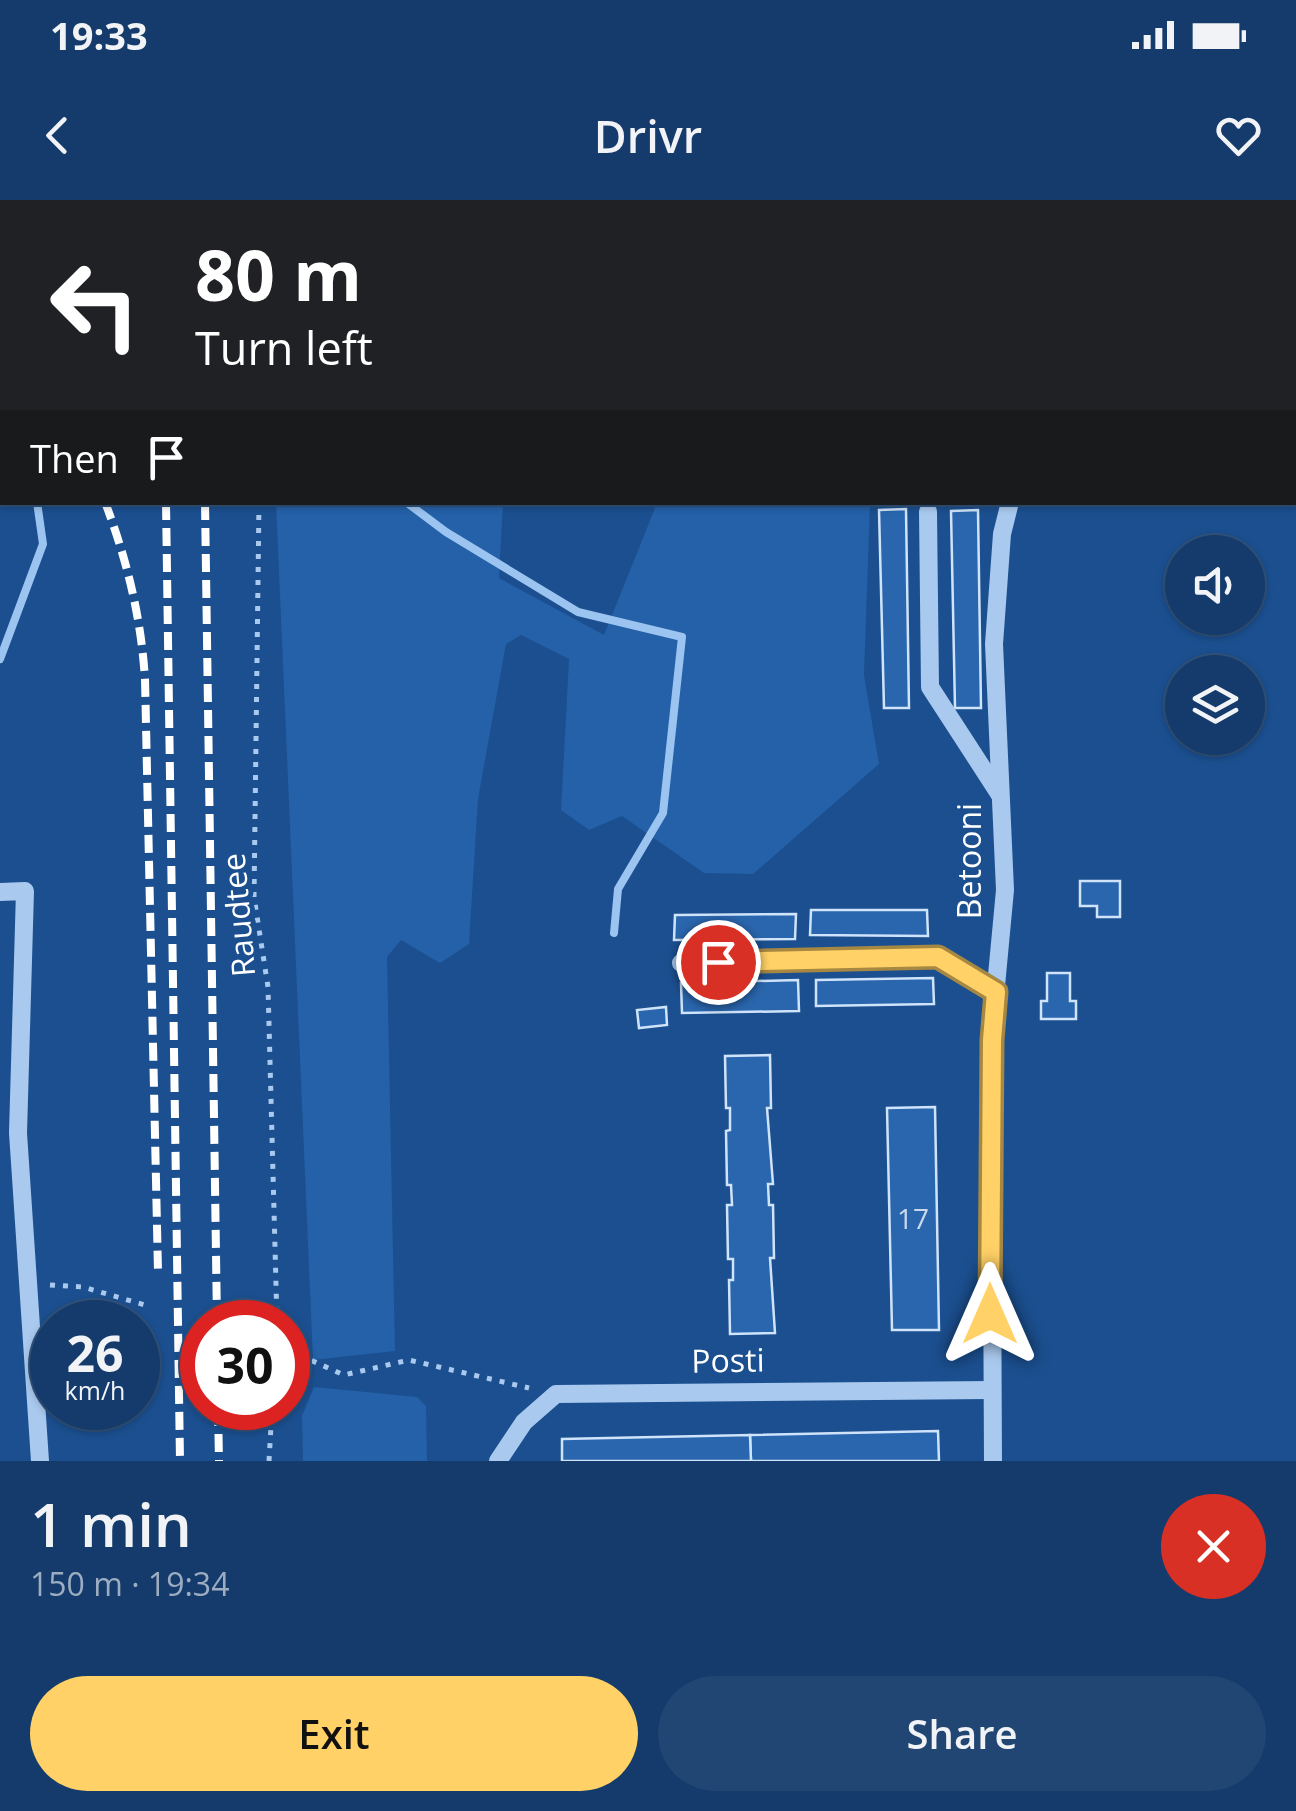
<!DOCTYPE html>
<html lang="en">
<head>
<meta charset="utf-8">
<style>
  body { margin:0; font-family:"Open Sans",sans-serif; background:#214673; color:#f1f3f6; height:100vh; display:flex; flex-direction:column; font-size:38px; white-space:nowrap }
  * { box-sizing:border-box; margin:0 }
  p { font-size:32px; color:#9dadc1 }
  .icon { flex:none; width:55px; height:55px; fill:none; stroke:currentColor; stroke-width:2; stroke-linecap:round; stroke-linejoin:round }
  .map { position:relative; height:1261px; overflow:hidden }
  .details { display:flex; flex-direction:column; background:#143b6b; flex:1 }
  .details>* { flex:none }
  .guide { position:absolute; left:0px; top:0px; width:1298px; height:305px; box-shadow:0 2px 8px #0004,0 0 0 2px #33557e; background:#202124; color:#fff; overflow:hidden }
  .fabs { position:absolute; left:1165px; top:335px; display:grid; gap:20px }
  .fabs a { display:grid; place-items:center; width:100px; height:100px; border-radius:50%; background:#143b6b; box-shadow:0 2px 8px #0004,0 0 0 2px #33557e; font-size:50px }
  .speed { position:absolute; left:30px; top:1100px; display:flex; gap:20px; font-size:50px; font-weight:700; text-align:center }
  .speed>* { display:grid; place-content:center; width:130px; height:130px; border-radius:50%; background:#143b6b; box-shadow:0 2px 8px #0004,0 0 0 2px #33557e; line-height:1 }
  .speed small { font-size:25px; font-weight:400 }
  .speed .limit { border:15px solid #d22; background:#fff; color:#111 }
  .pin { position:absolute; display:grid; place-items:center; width:85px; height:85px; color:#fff; margin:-42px; border:5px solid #fff; border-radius:50%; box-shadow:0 2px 10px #0007 }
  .me { position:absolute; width:110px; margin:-55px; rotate:0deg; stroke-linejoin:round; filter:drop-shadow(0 0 8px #0008) }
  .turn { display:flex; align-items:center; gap:35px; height:210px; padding:0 30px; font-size:45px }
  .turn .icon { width:130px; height:130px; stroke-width:2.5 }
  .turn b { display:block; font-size:70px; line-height:85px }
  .then { display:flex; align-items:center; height:95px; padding:0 30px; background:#0003; gap:20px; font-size:38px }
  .round { display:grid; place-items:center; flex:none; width:105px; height:105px; border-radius:52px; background:#214673 }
  .headline { display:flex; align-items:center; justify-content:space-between; height:170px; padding:0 30px }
  h1 { font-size:60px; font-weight:600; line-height:75px }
  .primary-button { display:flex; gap:20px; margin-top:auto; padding:20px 30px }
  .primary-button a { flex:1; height:115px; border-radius:60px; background:#ffd166; color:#111; font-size:40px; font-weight:600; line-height:115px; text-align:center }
  .primary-button a+a { background:#214673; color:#f1f3f6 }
  .status { display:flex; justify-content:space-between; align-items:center; height:70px; padding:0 50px; background:#143b6b; direction:ltr }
  .status svg { height:28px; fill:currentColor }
  header { display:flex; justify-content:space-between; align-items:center; height:130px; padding:0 30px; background:#143b6b; font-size:45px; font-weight:600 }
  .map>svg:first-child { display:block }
  .green { fill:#2461a8 }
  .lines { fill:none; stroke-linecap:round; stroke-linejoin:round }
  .stream { stroke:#9cc4f0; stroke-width:8 }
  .building { fill:#2a66ad; stroke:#cfe3fa; stroke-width:2.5 }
  .path { stroke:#a9c9ee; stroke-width:5; stroke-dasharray:5 8; stroke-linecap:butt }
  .minor { stroke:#a9c9ee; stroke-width:18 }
  .rail { stroke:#fff; stroke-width:8; stroke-dasharray:18 8; stroke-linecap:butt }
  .route-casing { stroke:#a68842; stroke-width:25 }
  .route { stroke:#ffd166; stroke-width:18 }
  .labels { text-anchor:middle; stroke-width:10; stroke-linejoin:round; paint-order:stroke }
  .number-label { font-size:28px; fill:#cad9ea }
  .street-label { font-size:32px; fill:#fff; stroke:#1b4f8f }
</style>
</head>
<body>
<div class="status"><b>19:33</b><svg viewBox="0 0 49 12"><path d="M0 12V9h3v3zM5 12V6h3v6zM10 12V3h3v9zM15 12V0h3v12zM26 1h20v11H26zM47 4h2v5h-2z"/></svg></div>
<header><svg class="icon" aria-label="back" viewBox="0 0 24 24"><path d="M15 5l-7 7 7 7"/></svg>Drivr<svg class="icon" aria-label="heart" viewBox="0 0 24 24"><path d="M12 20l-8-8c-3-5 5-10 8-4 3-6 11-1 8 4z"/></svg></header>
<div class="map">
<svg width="1296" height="1261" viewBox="0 0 1296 1261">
  <rect width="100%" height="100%" fill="#1b4f8f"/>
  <g class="green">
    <polygon points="278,0 883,0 886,2 278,2"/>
    <polygon points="276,302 503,303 499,378 604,435 657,303 870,303 864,475 879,564 753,674 704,673 622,616 589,630 561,610 569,459 521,435 506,444 478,599 469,744 440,763 401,740 387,757 395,1151 313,1160"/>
    <polygon points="314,1187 417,1197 426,1206 427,1261 303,1261 302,1216"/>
  </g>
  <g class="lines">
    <g class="stream">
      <polyline points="266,2 266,0"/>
      <polyline points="406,302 446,332 578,412 682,437 663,613 618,689 614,733"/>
      <polyline points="0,459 43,344 37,302"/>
    </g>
  </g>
  <g class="building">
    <polygon points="906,309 909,508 884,508 879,310"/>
    <polygon points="978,310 981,508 955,508 951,311"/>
    <polygon points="1080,681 1120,681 1120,717 1097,717 1097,706 1080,706"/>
    <polygon points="811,710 927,710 928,736 810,735"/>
    <polygon points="796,714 795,739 674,740 675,715"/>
    <polygon points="1047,773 1070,773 1070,801 1076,801 1076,819 1041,819 1041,801 1047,801"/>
    <polygon points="933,778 934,804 816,806 816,780"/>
    <polygon points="798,780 799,811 682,813 681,783"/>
    <polygon points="666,807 667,825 639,828 637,810"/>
    <polygon points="770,855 771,908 767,908 773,984 768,984 769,1005 773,1005 774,1058 770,1058 775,1133 730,1134 729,1080 733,1080 733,1059 728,1059 727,1005 732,1005 731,985 727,985 726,931 730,930 730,908 726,908 725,856"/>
    <polygon points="935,907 939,1130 892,1130 887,908"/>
    <polygon points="938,1231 939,1261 751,1261 750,1235"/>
    <polygon points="750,1235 751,1261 562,1261 562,1239"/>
  </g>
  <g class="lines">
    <g class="path">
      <polyline points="248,0 248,2"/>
      <polyline points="259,302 254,697 268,787 277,1122"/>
      <polyline points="50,1085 83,1087 145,1105"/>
      <polyline points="288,1150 344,1175 409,1160 529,1188"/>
      <polyline points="269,1261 272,1208"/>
    </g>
    <g class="minor">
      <polyline points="899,0 902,2"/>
      <polyline points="928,312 930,487 1000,595"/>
      <polyline points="0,692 25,691 18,933 40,1261"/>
      <polyline points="681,763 938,757 995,792"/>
      <polyline points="498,1261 524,1222 556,1194 991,1190"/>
      <polyline points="993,1261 991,839 1005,690 994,444 1002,334 1010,302"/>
    </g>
    <g class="rail">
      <polyline points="165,2 165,0"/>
      <polyline points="204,2 204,0"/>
      <polyline points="0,126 2,129"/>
      <path d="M 105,302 C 127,360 141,417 145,479 L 158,1072"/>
      <polyline points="166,302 180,1261"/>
      <polyline points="205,302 217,1122"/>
      <polyline points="218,1208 219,1261"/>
    </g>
  </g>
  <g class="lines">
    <g class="route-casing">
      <polyline id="route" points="718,762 938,757 996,792 992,840 990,1114"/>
    </g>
    <use href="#route" class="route"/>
  </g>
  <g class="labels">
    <g class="number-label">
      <text x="913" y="1029">17</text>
    </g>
    <g class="street-label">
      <text transform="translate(970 661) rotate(-90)" y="11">Betooni</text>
      <text transform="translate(239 715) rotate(-95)" y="11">Raudtee</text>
      <text transform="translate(728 1161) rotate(-1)" y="11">Posti</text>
    </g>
  </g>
</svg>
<div class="fabs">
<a><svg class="icon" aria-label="sound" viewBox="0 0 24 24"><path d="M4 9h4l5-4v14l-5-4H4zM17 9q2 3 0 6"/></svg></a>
<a><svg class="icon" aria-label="layers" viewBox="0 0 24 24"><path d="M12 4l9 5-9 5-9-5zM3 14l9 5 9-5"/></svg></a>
</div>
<div class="speed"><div>26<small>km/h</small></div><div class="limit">30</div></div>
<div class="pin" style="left:718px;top:762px;background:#d93025"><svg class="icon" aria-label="arrive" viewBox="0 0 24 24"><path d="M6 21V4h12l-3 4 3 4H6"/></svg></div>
<svg class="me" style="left:990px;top:1114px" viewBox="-20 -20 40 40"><path d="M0-17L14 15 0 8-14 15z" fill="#ffd166" stroke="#fff" stroke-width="4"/></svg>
<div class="guide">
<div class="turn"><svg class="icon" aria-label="left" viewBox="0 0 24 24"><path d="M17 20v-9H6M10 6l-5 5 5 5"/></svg><div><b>80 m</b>Turn left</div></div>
<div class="then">Then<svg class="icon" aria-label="arrive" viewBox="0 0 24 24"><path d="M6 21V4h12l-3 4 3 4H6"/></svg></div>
</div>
</div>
<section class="details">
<div class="headline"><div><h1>1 min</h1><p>150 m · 19:34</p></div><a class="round" style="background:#d93025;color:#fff"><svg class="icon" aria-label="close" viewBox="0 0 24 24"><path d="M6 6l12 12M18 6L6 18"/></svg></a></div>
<div class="primary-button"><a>Exit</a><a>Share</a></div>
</section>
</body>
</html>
